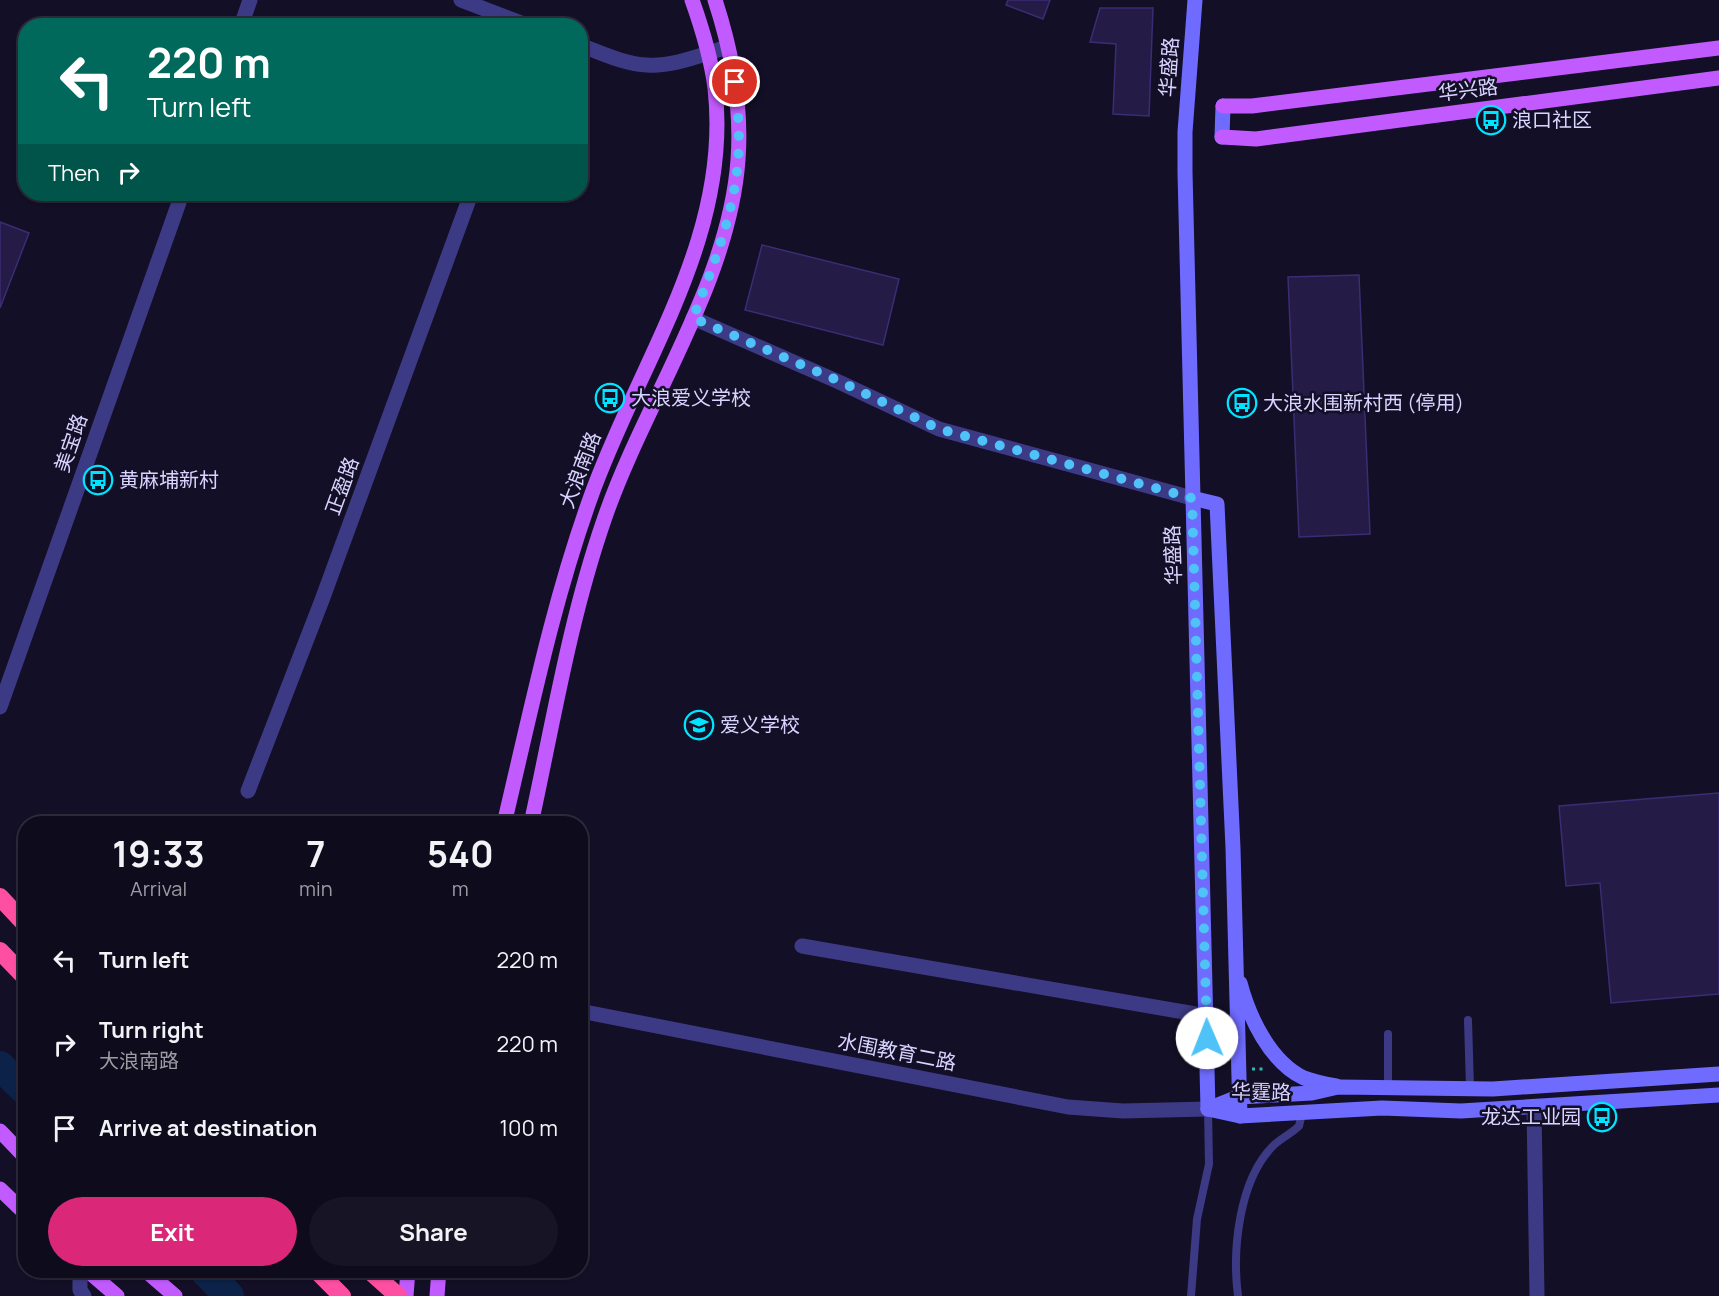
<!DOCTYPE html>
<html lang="en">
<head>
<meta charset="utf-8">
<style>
  body { margin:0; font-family:Manrope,"Noto Sans SC",sans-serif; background:#171425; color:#f1f3f6; height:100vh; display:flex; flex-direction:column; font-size:22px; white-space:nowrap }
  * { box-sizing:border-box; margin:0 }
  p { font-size:20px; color:#9b9ba3 }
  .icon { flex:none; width:33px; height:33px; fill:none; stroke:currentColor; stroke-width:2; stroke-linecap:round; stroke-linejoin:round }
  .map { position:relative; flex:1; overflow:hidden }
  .sheet { position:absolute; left:18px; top:816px; width:570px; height:462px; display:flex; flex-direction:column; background:#0e0b1c; border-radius:24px; box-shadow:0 2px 4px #0004,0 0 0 2px #2e2b3b }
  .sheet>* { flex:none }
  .top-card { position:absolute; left:18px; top:18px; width:570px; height:183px; border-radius:24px; box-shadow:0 2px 4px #0004,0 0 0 2px #2e2b3b; background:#00695c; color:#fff; overflow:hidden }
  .pin { position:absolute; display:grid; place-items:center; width:51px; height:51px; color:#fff; margin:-26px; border:3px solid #fff; border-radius:50%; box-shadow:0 2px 6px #0007 }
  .me { position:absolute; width:66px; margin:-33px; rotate:359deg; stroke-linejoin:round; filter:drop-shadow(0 0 4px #0008) }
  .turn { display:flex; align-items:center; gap:21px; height:126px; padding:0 30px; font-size:27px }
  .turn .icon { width:78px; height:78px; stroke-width:2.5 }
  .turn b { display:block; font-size:42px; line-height:51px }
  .then { display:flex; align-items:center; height:57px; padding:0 30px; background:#0003; gap:12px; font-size:22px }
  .eta { display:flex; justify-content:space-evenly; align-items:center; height:102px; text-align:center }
  .eta b { font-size:36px; font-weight:700; line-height:42px }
  .action { display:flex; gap:12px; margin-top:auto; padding:12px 30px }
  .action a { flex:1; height:69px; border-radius:36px; background:#db2777; color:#fff; font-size:24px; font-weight:700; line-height:69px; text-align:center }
  .action a+a { background:#171425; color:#f1f3f6 }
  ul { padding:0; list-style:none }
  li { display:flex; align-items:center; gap:18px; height:84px; padding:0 30px }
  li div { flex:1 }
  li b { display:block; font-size:22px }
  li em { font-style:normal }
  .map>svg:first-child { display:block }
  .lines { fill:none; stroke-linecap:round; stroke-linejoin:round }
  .river { stroke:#0c2248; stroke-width:30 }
  .building { fill:#241b47; stroke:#3b2d73; stroke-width:1.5 }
  .path { stroke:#2fb8b0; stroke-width:3; stroke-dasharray:3 4.5; stroke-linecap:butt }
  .service { stroke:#3d3a85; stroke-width:8 }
  .minor { stroke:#3d3a85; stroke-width:15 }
  .tertiary { stroke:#3d3a85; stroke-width:15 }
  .secondary { stroke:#6f6bff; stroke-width:15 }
  .primary { stroke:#c25bff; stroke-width:15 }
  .motorway { stroke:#ff4fa3; stroke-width:18 }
  .route { stroke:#4fc3f7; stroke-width:10; stroke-dasharray:0 18 }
  .labels { text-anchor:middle; stroke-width:5; stroke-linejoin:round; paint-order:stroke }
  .street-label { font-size:20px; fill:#d9d4ff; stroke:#130f26 }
  .poi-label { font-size:20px; fill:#d9d4ff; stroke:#130f26; text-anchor:start }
</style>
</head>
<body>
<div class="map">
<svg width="1719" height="1296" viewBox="0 0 1719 1296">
  <rect width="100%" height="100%" fill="#130f26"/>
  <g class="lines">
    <g class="river">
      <polyline points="0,1066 26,1091"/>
      <polyline points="204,1270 229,1296"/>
    </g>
  </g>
  <g class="building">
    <polygon points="1008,0 1050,0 1043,19 1006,5"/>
    <polygon points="1100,8 1153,8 1149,116 1113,114 1116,44 1090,42"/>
    <polygon points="0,222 29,233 0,308"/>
    <polygon points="762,245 899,279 883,345 745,310"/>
    <polygon points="1359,275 1370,534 1299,537 1288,277"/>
    <polygon points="1719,793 1719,994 1611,1003 1600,883 1566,886 1559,806"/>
  </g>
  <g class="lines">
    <polyline class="path" points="1252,1069 1266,1069"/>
    <g class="service">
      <polyline points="1468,1020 1470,1088"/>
      <polyline points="1388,1034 1388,1088"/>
      <polyline points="1191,1296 1197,1219 1209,1164 1208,1109"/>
      <path d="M 1238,1296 C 1232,1250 1239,1180 1273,1146 C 1281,1138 1291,1134 1299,1126 L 1302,1114"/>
    </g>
    <g class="minor">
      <polyline points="461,0 529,26"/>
      <path d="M 580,45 C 602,53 624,64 647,65 C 673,67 703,54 728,47"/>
      <polyline points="693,318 839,382 939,429 1192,498"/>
      <polyline points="248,791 322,600 471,194"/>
      <polyline points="802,946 1207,1016"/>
      <polyline points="1534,1107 1537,1296"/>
    </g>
    <g class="tertiary">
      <polyline points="241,26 250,0"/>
      <polyline points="0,707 182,194"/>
      <polyline points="580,1011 1068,1107 1123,1111 1208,1109"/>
      <polyline points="80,1270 80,1290 84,1296"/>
    </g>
    <g class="secondary">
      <polyline points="1195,0 1185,132 1185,172 1208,1109"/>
      <polyline points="1222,137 1223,106"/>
      <polyline points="1192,498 1217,504 1233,848 1240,1116"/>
      <path d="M 1240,983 C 1249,1017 1270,1062 1304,1078 C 1314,1082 1325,1084 1336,1086"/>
      <polyline points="1208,1109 1238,1097 1312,1093 1338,1087 1493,1089 1719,1074"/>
      <polyline points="1208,1109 1240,1116 1382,1108 1461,1111 1719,1095"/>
    </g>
    <g class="primary">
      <polyline points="1223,106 1252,106 1719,48"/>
      <polyline points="1222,137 1256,139 1719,78"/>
      <path d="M 504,824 C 530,715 552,605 590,499 C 638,363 732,239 715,88 C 711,58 702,28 692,0"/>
      <path d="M 531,824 C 553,723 570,618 604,520 C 644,403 729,284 738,160 C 742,106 732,52 715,0"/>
      <polyline points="0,1131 26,1158"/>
      <polyline points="0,1189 26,1214"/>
      <polyline points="87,1270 117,1296"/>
      <polyline points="145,1270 175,1296"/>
      <polyline points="406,1296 408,1270"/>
      <polyline points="437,1296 439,1270"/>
    </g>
    <g class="motorway">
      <polyline points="0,897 26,925"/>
      <polyline points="0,951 26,978"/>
      <polyline points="316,1270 342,1296"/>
      <polyline points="369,1270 398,1296"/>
    </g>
  </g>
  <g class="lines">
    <path class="route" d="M 735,82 C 738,109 740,135 738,162 C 733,216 713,267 693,318 L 839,381 L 939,429 L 1192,498 L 1207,1038"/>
  </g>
  <defs>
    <g id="bus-ring" transform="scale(1.5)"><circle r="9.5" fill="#130f26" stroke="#00e5ff" stroke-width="1.5"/><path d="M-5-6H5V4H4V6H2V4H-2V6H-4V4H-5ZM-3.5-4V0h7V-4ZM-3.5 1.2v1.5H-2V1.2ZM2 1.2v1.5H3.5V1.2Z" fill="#00e5ff"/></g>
    <g id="school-ring" transform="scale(1.5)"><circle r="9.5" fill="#130f26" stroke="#00e5ff" stroke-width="1.5"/><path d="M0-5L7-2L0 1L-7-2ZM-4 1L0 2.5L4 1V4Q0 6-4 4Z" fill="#00e5ff"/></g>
  </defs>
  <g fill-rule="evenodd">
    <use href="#bus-ring" x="1491" y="120"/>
    <use href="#bus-ring" x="610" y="398"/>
    <use href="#bus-ring" x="1242" y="403"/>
    <use href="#bus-ring" x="98" y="480"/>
    <use href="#school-ring" x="699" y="725"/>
    <use href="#bus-ring" x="1602" y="1117"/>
  </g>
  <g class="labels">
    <g class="street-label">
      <text transform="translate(1169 67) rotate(-86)" y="7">华盛路</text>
      <text transform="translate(1468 90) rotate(-7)" y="7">华兴路</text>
      <text transform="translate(71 443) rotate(-71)" y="7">美宝路</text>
      <text transform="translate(580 470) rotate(-69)" y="7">大浪南路</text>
      <text transform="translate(342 486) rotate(-70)" y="7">正盈路</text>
      <text transform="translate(1173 555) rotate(-92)" y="7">华盛路</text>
      <text transform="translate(897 1052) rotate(11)" y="7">水围教育二路</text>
      <text transform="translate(1261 1092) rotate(1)" y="7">华霆路</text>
    </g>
    <g class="poi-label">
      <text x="1512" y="127">浪口社区</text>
      <text x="631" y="405">大浪爱义学校</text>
      <text x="1263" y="410">大浪水围新村西 (停用)</text>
      <text x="119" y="487">黄麻埔新村</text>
      <text x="720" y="732">爱义学校</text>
      <text x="1581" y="1124" text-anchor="end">龙达工业园</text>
    </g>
  </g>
</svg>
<div class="pin" style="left:735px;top:82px;background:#d93025"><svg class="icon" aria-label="arrive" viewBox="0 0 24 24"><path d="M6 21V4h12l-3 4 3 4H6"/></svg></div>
<svg class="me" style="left:1207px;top:1038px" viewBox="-20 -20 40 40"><circle r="19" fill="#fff"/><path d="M0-13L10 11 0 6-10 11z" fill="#4fc3f7"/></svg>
<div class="top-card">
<div class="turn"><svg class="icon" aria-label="left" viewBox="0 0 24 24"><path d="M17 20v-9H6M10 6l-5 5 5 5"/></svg><div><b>220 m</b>Turn left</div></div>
<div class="then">Then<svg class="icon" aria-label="right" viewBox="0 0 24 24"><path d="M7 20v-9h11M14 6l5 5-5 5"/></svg></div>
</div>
<section class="sheet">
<div class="eta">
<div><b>19:33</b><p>Arrival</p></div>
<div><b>7</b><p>min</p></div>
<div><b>540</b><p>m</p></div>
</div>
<ul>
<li><svg class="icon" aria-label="left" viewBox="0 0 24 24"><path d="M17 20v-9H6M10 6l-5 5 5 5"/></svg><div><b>Turn left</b></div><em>220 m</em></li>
<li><svg class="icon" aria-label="right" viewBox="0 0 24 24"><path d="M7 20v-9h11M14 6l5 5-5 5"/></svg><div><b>Turn right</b><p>大浪南路</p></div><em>220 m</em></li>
<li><svg class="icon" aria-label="arrive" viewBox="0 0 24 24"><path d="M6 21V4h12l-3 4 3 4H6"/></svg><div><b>Arrive at destination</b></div><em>100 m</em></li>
</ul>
<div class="action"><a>Exit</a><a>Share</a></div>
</section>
</div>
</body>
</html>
